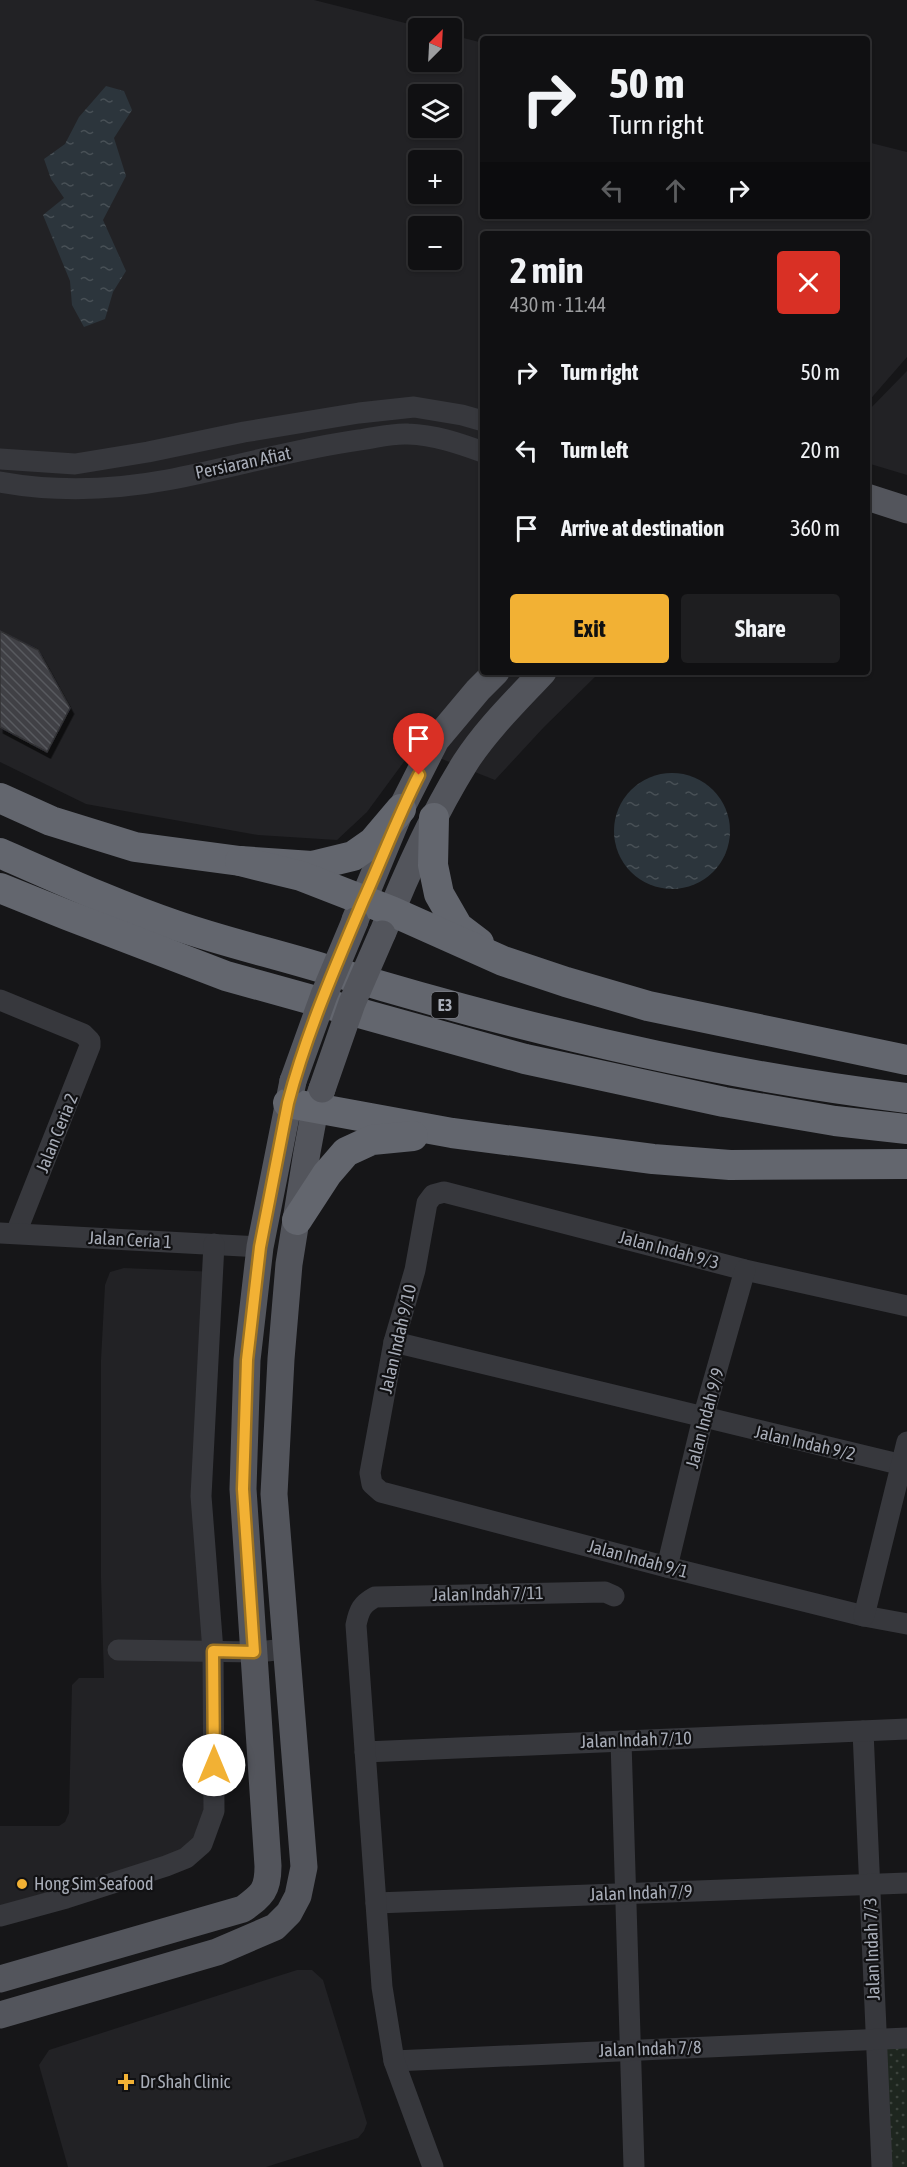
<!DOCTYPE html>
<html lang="en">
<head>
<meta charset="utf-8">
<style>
  body { margin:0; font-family:"Asap Condensed",sans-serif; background:#1e1e20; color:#f1f3f6; height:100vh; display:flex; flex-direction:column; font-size:22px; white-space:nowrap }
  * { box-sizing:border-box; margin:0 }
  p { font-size:20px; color:#9c9d9f }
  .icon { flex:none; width:33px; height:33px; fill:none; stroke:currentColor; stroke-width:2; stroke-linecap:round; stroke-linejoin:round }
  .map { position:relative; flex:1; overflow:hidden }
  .side { position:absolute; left:480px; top:231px; width:390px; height:444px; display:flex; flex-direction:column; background:#101012; border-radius:6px; box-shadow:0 2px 4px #0004,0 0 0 2px #303032 }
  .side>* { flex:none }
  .top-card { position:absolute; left:480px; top:36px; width:390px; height:183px; border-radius:6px; box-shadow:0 2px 4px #0004,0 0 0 2px #303032; background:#101012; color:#f1f3f6; overflow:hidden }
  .needle { width:39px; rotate:24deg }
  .controls { position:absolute; left:408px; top:18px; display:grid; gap:12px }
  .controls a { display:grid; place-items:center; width:54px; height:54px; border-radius:6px; background:#101012; box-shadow:0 2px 4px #0004,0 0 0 2px #303032; font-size:30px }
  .pin { position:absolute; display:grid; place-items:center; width:51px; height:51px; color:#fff; margin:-62px -26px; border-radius:50% 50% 50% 0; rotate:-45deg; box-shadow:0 0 6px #0007 }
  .pin .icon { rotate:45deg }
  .me { position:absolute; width:66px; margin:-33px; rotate:0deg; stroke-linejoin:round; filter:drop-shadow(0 0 4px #0008) }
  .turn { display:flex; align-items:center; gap:21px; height:126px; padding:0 30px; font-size:27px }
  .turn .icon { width:78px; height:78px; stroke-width:2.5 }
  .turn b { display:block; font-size:42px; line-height:51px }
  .lanes { display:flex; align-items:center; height:57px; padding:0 30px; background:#0003; justify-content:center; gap:30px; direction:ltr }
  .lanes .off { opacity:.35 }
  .round { display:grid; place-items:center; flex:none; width:63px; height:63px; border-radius:6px; background:#1e1e20 }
  .headline { display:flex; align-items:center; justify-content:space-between; height:102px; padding:0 30px }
  h1 { font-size:36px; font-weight:700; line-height:45px }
  .action { display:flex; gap:12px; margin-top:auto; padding:12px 30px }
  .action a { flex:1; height:69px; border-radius:6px; background:#f2b134; color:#111; font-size:24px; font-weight:700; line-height:69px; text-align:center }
  .action a+a { background:#1e1e20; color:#f1f3f6 }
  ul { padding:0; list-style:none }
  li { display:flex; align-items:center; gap:18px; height:78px; padding:0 30px }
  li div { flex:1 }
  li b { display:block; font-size:22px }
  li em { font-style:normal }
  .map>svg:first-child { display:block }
  .built { fill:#222225; fill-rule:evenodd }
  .park { fill:url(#park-dots) }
  .water { fill:url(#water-ripples) }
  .building { fill:url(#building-back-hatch); stroke:#303034; stroke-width:1.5; filter:url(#shadow) }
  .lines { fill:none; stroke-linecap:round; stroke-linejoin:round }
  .minor { stroke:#37383d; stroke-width:21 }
  .major { stroke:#53555c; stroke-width:27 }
  .highway { stroke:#63666e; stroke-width:30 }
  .major-bridge { stroke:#53555c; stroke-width:27 }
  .route-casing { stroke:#9d7322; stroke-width:15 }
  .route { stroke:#f2b134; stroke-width:10 }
  .poi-dot { fill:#f2b134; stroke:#111113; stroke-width:2 }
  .labels { text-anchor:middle; stroke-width:4.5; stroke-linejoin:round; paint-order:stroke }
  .shield { fill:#111113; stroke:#7b7e86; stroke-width:1.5 }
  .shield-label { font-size:16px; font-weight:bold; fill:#a8adb8 }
  .street-label { font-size:18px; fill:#a8adb8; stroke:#111113 }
  .poi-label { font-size:18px; fill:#a8adb8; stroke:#111113; text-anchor:start }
</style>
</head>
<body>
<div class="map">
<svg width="907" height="2167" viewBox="0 0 907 2167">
  <defs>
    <pattern id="park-dots" width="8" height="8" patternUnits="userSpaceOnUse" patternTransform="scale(1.5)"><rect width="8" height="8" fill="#1e261f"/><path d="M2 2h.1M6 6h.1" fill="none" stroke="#3c433d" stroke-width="1.8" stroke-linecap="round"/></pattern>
    <pattern id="water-ripples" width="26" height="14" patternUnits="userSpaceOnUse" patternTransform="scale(1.5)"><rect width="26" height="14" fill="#2c353c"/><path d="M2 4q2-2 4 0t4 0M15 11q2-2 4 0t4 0" fill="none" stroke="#485056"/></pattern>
    <pattern id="building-back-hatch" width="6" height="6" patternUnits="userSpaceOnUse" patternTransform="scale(1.5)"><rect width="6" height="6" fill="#404145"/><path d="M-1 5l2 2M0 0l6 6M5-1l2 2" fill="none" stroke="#595a5e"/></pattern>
    <filter id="shadow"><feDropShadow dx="3.5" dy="6" stdDeviation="0" flood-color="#0009"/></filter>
  </defs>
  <rect width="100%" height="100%" fill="#161618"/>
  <g class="built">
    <path d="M 0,0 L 314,0 L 425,28 L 418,28 L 418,62 L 452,62 L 452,35 L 483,43 L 483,216 L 867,216 L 867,142 L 907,152 L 907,357 L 867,403 L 867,234 L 483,234 L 483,672 L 600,672 L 544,727 L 495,780 L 414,748 L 367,812 L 337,840 L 258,835 L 86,804 L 0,762 ZM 418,94 L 452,94 L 452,128 L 418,128 ZM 418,160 L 452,160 L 452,194 L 418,194 ZM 418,226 L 452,226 L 452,260 L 418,260 Z"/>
    <polygon points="907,371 907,475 867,463 867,412"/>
    <polygon points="124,1268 218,1272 207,1495 207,1846 0,1922 0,1826 59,1826 65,1822 69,1813 72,1685 79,1678 104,1678 101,1578 101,1360 105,1285 110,1272"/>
    <polygon points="297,1970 312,1970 323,1980 367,2123 364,2131 358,2138 266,2167 68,2167 39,2065 49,2050"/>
  </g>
  <polygon class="park" points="883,2046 907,2046 907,2167 888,2167"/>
  <g class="water">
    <polygon points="106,86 124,91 132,110 114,138 126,176 103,220 126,271 113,292 105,319 84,327 72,305 70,281 43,215 64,198 51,179 44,159 65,144 79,117"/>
    <circle cx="672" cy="831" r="58"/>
  </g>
  <polygon class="building" points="0,631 38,650 70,708 47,752 0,727"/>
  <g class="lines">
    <g class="minor">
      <polyline points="0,459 75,464 148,452 244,432 359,413 414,407 462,415 483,421"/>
      <path d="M 0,482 C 55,492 113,490 167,480 C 231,468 294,449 359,440 C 375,438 392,433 408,434 C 435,435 458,443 483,452"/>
      <polyline points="0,1000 83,1034 90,1041 90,1046 16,1233"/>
      <polyline points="0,1233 260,1247"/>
      <polyline points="907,1306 745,1270 444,1192 433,1195 427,1203 415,1270 394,1342 370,1473 372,1484 381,1492 667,1567 864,1616 907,1624"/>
      <polyline points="394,1342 907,1466"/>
      <polyline points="667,1567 703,1418 745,1270"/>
      <polyline points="864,1616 907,1442"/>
      <polyline points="118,1650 257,1652 286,1649"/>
      <polyline points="863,1731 882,2167"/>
      <polyline points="621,1741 634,2167"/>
      <polyline points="365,1752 907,1729"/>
      <polyline points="376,1903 907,1883"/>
      <polyline points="0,1916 66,1898 166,1866 186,1858 202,1844 214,1811 213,1651 201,1496 214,1244"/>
      <polyline points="394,2061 907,2038"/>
      <path d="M 433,2167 L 394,2061 L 382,1987 L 356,1625 C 359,1610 362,1604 375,1597 L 605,1592 L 614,1596"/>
    </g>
    <g class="major">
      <polyline points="867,497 907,510"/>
      <polyline points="355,920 401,809 436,740 478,690 496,672"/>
      <path d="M 383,932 C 406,874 432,816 465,763 C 486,730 516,701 543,672"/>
      <path d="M 0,1979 L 243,1909 C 262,1895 268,1891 268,1866 L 243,1489 L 247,1360 L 260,1247 L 293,1081"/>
      <polyline points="0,2015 217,1952 275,1927 289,1913 298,1896 304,1867 274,1494 281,1359 289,1264 307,1152 315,1109 322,1089"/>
    </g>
    <g class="highway">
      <polyline points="0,798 51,821 135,847 240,861 312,866 353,856 373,842 401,809"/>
      <polyline points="434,818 433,865 439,894 458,927 479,943"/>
      <path d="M 0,853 C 57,878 116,905 175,925 C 224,942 276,954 325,969 C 515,1027 709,1074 907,1098"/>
      <polyline points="240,861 301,876 391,911 503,961 566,982 648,1006 907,1060"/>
      <polyline points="0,888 67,915 226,976 525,1059 724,1102 835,1121 907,1129"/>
      <polyline points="288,1103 452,1133 653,1159 730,1165 907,1164"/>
      <polyline points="297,1220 327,1174 346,1152 372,1140 413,1136"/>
    </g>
    <g class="major-bridge">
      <polyline points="293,1081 324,995 355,921"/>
      <polyline points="322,1089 352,1003 382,934"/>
    </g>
  </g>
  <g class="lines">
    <g class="route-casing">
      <path id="route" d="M 214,1765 L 213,1651 L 254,1652 L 243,1489 L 247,1360 L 260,1247 L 288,1103 C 306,1034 335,967 363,901 C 382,859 398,816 419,775"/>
    </g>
    <use href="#route" class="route"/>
  </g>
  <g class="poi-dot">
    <circle cx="22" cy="1884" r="6"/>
    <path d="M123 2073h6v6h6v6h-6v6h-6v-6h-6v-6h6z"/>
  </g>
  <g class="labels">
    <rect class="shield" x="431.5" y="992" width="27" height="26" rx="4.5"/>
    <g class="shield-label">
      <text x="445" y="1011">E3</text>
    </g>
    <g class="street-label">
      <text transform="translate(243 463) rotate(-12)" y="6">Persiaran Afiat</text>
      <text transform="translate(57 1133) rotate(-68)" y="6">Jalan Ceria 2</text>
      <text transform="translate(130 1240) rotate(3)" y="6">Jalan Ceria 1</text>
      <text transform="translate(669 1250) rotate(15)" y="6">Jalan Indah 9/3</text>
      <text transform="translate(398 1339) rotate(-77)" y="6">Jalan Indah 9/10</text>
      <text transform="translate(705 1418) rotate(-75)" y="6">Jalan Indah 9/9</text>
      <text transform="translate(805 1443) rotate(13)" y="6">Jalan Indah 9/2</text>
      <text transform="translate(638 1559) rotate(15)" y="6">Jalan Indah 9/1</text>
      <text transform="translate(488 1594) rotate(-1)" y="6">Jalan Indah 7/11</text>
      <text transform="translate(636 1740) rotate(-2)" y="6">Jalan Indah 7/10</text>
      <text transform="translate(641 1893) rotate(-2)" y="6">Jalan Indah 7/9</text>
      <text transform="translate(872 1949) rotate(-92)" y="6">Jalan Indah 7/3</text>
      <text transform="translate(650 2049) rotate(-2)" y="6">Jalan Indah 7/8</text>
    </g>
    <g class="poi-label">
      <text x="34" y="1890">Hong Sim Seafood</text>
      <text x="140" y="2088">Dr Shah Clinic</text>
    </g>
  </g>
</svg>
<div class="controls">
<a><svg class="needle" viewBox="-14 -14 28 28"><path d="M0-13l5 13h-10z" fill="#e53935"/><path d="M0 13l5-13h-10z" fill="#9c9d9f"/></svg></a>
<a><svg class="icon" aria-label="layers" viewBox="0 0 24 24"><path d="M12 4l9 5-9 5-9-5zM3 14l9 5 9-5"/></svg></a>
<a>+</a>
<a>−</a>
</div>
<div class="pin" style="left:419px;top:775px;background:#d93025"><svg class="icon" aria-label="arrive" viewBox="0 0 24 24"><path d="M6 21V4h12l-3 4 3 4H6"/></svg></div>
<svg class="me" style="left:214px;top:1765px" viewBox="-20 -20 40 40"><circle r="19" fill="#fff"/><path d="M0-13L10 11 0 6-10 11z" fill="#f2b134"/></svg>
<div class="top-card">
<div class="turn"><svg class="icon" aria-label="right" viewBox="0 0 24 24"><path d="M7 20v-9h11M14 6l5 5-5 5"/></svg><div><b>50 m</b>Turn right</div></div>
<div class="lanes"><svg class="icon off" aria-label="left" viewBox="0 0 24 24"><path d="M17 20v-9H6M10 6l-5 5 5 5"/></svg><svg class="icon off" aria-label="ahead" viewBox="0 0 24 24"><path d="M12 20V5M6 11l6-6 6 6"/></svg><svg class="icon" aria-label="right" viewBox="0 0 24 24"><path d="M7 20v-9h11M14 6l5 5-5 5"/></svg></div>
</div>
<section class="side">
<div class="headline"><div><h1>2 min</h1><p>430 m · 11:44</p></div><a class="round" style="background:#d93025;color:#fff"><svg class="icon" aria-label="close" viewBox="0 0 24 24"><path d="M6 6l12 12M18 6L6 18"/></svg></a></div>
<ul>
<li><svg class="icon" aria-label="right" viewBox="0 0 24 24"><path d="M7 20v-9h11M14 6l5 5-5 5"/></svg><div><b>Turn right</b></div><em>50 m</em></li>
<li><svg class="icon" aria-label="left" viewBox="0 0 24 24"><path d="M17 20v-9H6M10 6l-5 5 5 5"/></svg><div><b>Turn left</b></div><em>20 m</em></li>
<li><svg class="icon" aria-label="arrive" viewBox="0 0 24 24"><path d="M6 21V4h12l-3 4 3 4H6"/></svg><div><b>Arrive at destination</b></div><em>360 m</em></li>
</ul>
<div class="action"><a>Exit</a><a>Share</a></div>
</section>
</div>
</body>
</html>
